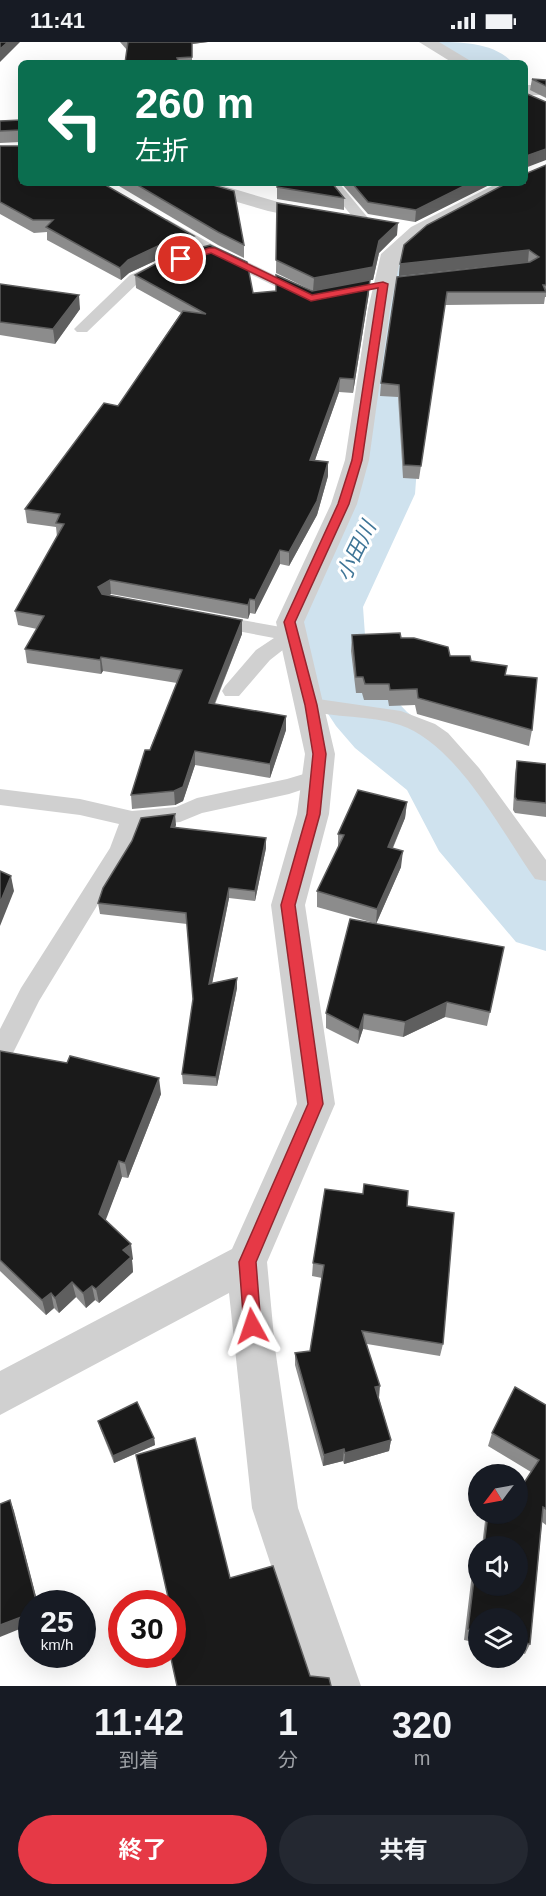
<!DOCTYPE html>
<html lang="ja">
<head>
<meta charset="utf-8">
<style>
  body { margin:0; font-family:Arial,"Noto Sans JP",sans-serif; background:#242831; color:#f1f3f6; height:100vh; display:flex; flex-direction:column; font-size:22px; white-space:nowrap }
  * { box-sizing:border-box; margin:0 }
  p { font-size:20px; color:#9ea1a6 }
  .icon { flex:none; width:33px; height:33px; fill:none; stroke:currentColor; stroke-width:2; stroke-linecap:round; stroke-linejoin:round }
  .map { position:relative; height:1644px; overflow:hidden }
  .sheet { display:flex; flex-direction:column; background:#171b24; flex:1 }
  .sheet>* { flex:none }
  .hud { position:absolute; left:18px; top:18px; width:510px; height:126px; border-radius:9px; box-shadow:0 6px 24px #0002; background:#0b6e4f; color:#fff; overflow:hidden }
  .needle { width:39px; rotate:238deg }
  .fabs { position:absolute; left:468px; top:1422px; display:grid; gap:12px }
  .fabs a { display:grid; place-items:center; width:60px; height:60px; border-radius:50%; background:#171b24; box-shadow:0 6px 24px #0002; font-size:30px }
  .speed { position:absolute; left:18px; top:1548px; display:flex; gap:12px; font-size:30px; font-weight:700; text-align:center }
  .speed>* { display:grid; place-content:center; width:78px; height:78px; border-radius:50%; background:#171b24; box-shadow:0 6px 24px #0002; line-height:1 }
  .speed small { font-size:15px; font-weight:400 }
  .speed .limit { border:9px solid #d22; background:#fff; color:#111 }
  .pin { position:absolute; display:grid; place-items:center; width:51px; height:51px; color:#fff; margin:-26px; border:3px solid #fff; border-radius:50%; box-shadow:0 2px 6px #0007 }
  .me { position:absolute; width:66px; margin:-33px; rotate:355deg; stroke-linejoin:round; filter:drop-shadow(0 0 4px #0008) }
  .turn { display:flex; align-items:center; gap:21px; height:126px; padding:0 18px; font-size:27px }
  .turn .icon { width:78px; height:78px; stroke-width:2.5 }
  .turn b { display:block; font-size:42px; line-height:51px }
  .eta { display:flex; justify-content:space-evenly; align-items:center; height:102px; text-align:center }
  .eta b { font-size:36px; font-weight:700; line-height:42px }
  .primary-button { display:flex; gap:12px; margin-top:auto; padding:12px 18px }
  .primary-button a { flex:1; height:69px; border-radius:36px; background:#e63946; color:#fff; font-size:24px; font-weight:700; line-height:69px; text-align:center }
  .primary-button a+a { background:#242831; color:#f1f3f6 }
  .status { display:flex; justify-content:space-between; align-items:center; height:42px; padding:0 30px; background:#171b24; direction:ltr }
  .status svg { height:16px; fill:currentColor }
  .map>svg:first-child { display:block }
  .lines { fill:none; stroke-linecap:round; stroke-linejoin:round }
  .river { fill:#cfe2ee; fill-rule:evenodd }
  .service { fill:#d0d0d0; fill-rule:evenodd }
  .minor { fill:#d0d0d0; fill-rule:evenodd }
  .wall { fill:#8c8c8c }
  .shaded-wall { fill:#5f5f5f }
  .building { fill:#1a1a1a; stroke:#5f5f5f; stroke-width:1.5 }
  .route { fill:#e63946; stroke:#96252e; stroke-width:1.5 }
  .labels { text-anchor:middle; stroke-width:6; stroke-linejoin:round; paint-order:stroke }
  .water-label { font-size:21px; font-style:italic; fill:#3f7597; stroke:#fff }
</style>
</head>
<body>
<div class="status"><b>11:41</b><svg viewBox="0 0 49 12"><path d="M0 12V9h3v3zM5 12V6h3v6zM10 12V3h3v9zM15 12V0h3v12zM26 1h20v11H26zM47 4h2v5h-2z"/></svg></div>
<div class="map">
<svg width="546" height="1644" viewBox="0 0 546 1644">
  <rect width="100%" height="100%" fill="#fff"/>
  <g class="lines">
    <g class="river">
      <path d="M 433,0 C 461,0 494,0 513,21 C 484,21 451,27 433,0 Z"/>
      <polygon points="546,128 546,161 439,216 430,252 415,452 363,565 367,621 388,650 407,670 464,712 496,770 546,823 546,909 516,900 439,809 407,748 355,706 336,684 296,623 295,565 353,452 378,252 391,208 398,197 511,141 525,141 525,134"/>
    </g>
    <g class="service">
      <polygon points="325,141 339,141 369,177 369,183 359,183"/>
      <polygon points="167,177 217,205 307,249 309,252 307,255 297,255 207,211 162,184 162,178"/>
      <polygon points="162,219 169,223 167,226 140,239 87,290 77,290 74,287 77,284 130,233"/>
      <polygon points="213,573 292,587 299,589 302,593 270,618 239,654 225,654 222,649 225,644 256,608 274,596 206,583 203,579 206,575"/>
      <path d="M 311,656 L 401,669 L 435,682 L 448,691 L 479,726 L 546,818 L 546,839 L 535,837 C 501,789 457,702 400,683 C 369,673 335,676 304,668 L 301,663 L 304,658 Z"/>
      <polygon points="317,728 325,730 328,735 325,740 289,752 202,771 180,780 140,784 131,808 39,959 9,1019 0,1022 0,987 21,946 110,806 119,782 80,773 0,763 0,747 80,757 132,769 176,765 197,756 287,737"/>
    </g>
    <g class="minor">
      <polygon points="419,0 439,0 474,21 453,21"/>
      <rect x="525" y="43" width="21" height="10"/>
      <polygon points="183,141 214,141 278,160 329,170 332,174 329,178 322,180 268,169 186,145"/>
      <polygon points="498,141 523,141 520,145 425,193 401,214 390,267 369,418 357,462 304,580 335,712 329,772 305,863 335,1062 267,1220 275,1306 298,1466 361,1644 311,1644 252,1466 229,1251 0,1373 0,1329 232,1207 297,1062 271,863 297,772 305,712 276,580 331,462 345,418 368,267 381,212 411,185"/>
    </g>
  </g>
  <g class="wall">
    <polygon points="120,0 208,0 192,2 192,21 125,21 127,8"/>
    <polygon points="532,37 546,38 546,56 530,48"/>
    <polygon points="21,78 21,100 0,101 0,79"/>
    <polygon points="0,104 194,194 194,206 159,217 129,231 121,238 47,198 47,190 34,191 0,172"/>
    <polygon points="546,123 546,255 545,255 544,262 445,263 419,437 403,436 398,355 380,354 381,341 397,235 528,220 399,234 400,222"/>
    <polygon points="114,141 206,141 244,203 244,216 218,203"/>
    <polygon points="222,141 231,141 231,144"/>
    <polygon points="277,141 344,156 344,168 277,157"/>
    <polygon points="341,141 493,141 415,180 368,172"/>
    <polygon points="277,161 397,193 379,211 373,238 370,238 369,251 353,351 339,350 315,418 328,420 328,434 317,473 289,524 280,522 255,572 250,571 248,577 111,552 109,553 242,578 242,592 215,662 286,674 286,688 270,736 195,723 183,759 175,763 132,767 131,753 177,641 103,629 101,632 27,621 25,607 37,587 18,583 15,569 57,495 56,485 27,481 25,467 118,364 181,271 136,246 135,233 253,251 313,249 276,231"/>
    <polygon points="0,242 80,267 55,302 0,293"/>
    <polygon points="352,593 401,596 450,614 471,619 506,633 532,688 529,704 417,672 415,663 389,664 388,658 364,658 362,651 356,651 351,609"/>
    <polygon points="517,719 546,722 546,775 515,771 513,768 515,732"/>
    <polygon points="407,760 405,776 393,806 401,825 376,882 504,905 487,984 445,975 403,995 363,987 358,1002 326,986 326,971 374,881 317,865 317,849 338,806 338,792"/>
    <polygon points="176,783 175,785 266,806 255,859 229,856 212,941 237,936 237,946 217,1044 183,1042 182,1032 193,958 187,882 100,872 98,861"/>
    <polygon points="0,1009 161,1052 128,1136 122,1135 105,1178 133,1217 132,1218 133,1230 99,1261 95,1258 86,1266 76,1255 59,1271 54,1266 46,1273 0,1229"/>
    <polygon points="407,1164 443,1302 440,1314 367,1302 379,1356 391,1398 389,1409 344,1422 343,1419 323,1424 295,1323 295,1311 310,1309 322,1236 312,1234 313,1221"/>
    <polygon points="546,1363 546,1483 542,1480 530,1602 525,1612 518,1610 518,1576 478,1576 478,1601 464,1598 473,1523 477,1512 478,1544 518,1504 482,1504 485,1479 487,1472 518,1472 531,1430 488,1404 492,1391"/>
    <polygon points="98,1379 154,1396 155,1403 114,1421 100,1386"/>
  </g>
  <g class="shaded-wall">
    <polygon points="8,0 20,0 0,20 0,7"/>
    <polygon points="192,0 208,0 192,2"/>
    <polygon points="546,107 546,118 525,126 526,114"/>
    <polygon points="470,141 493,141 415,180 416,168"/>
    <polygon points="398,181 397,193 379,211 373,238 370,238 369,251 353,351 354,337 313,249 314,236 379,199"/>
    <polygon points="194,194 194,206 159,217 129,231 121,238 120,226 128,218 158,204"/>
    <polygon points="529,208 528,220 399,234 400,222"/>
    <polygon points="79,253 80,267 55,302 53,287"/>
    <polygon points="340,336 339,350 310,432 310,418"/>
    <polygon points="328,420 328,434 317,473 289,524 289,510"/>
    <polygon points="280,508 280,522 255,572 255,558"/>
    <polygon points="110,538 111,552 100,559 98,545"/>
    <polygon points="250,557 250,571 248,577 248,563"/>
    <polygon points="242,578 242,592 209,675 209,661"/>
    <polygon points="101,615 103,629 101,632 100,618"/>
    <polygon points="286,674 286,688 270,736 270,722"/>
    <polygon points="195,709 195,723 183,759 175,763 174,749"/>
    <polygon points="407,760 405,776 386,821 388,805"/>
    <polygon points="175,772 176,783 172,795 171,785"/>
    <polygon points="266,796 266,806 255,859 255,849"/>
    <polygon points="403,809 401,825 376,882 377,867"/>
    <polygon points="11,834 14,849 0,884 0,861"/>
    <polygon points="229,846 229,856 210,952 209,942"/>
    <polygon points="237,936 237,946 217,1044 216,1035"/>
    <polygon points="447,960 445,975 403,995 405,980"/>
    <polygon points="364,972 363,987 358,1002 359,988"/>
    <polygon points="159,1036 161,1052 128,1136 125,1121"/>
    <polygon points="119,1119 122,1135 102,1188 99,1172"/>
    <polygon points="131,1202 133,1217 132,1218 133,1230 99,1261 96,1247 123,1208"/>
    <polygon points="72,1240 76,1255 59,1271 55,1256"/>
    <polygon points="92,1244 95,1258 86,1266 83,1251"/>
    <polygon points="51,1251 54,1266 46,1273 42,1258"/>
    <polygon points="380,1344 379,1356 375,1345"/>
    <polygon points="154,1396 155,1403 114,1421 113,1414"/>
    <polygon points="391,1398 389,1409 344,1422 345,1411"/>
    <polygon points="344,1407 343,1419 323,1424 324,1413"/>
    <polygon points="10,1458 14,1469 38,1562 37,1562"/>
    <polygon points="32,1571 32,1582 0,1595 0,1583"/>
  </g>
  <g class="building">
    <polygon points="0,0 8,0 0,7"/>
    <polygon points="128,0 192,0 192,15 177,16 179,21 125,21"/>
    <polygon points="532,37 546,38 546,44"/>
    <polygon points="525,46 525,51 546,60 546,107 526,114 525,119"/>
    <polygon points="21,78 21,88 0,89 0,79"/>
    <polygon points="0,104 21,104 21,141 102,141 194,194 158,204 128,218 120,226 46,185 53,178 33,178 0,160"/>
    <polygon points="546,123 546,243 543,243 546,250 447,250 421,424 404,423 399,343 381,341 397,235 530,220 539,215 529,208 400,222 404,203 427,183 507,141 525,141 525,132"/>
    <polygon points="134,141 206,141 234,149 244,203 218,190"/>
    <polygon points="277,141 332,141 344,156 277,145"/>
    <polygon points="352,141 470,141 416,168 368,160"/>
    <polygon points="277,161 398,181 379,199 373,225 314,236 276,218"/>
    <polygon points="210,203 247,220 253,251 276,249 276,233 312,249 370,238 354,337 340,336 310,418 328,420 317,459 289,510 280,508 255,558 250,557 248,563 110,538 98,545 102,552 242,578 209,661 286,674 270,722 195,709 183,745 174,749 131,753 145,708 150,708 182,628 101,615 100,618 25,607 44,574 15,569 64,482 56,481 60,472 25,467 104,361 118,364 183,269 206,272 135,233 170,214"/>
    <polygon points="0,242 79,253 53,287 0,280"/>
    <polygon points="400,591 401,596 414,596 448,605 450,614 470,614 471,619 507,624 505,633 537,636 532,688 418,656 417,647 390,648 389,642 365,642 363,635 356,635 352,593"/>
    <polygon points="517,719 546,722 546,761 517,758 515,755"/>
    <polygon points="358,748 407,760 388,805 403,809 377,867 317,849 344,793 338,792"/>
    <polygon points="175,772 171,785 266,796 255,849 229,846 209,942 237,936 216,1035 182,1032 193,957 186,871 98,861 103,846 132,799 141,776"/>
    <polygon points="0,829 11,834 0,861"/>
    <polygon points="350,877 504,905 490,970 447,960 405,980 364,972 359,988 326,971"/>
    <polygon points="0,1009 67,1021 70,1014 159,1036 125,1121 119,1119 99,1172 131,1202 123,1208 131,1215 96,1247 92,1244 83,1251 72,1240 55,1256 51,1251 42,1258 0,1218"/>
    <polygon points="364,1142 408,1149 407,1164 454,1171 443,1302 362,1289 380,1344 375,1345 391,1398 345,1411 344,1407 324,1413 295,1311 310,1309 324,1223 313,1221 325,1147 363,1152"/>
    <polygon points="515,1345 546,1363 546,1467 543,1465 530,1602 518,1599 518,1576 478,1576 478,1590 468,1587 477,1512 478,1512 478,1544 518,1544 518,1504 484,1504 488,1472 518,1472 518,1450 539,1418 492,1391"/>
    <polygon points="137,1360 154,1396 113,1414 98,1379"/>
    <polygon points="195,1396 230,1536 273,1524 310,1634 329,1636 331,1644 177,1644 170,1612 172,1612 172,1562 158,1562 158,1558 168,1555 136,1413"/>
    <polygon points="10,1458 37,1562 32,1562 32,1571 0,1583 0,1462"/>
  </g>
  <polygon class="route" points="209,206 215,206 312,253 383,240 388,242 362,418 349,462 295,580 317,663 326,712 320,772 295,863 323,1062 256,1220 261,1284 258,1290 252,1293 246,1290 244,1284 239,1220 308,1062 281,863 307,772 313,712 305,663 284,580 338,462 352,418 378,246 311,259 211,211 181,220 176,217"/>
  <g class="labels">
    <g class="water-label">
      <text transform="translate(356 509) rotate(-64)" y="7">小田川</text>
    </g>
  </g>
</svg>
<div class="fabs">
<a><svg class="needle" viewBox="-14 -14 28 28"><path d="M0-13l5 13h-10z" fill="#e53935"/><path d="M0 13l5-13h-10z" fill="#9ea1a6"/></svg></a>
<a><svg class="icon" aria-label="sound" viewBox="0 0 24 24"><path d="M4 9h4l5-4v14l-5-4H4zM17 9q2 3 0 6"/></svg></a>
<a><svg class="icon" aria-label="layers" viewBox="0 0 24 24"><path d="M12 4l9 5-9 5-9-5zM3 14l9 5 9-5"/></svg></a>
</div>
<div class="speed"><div>25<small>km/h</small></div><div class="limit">30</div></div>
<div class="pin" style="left:181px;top:217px;background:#d93025"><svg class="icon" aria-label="arrive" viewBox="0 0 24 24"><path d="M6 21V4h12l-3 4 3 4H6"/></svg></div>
<svg class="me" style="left:252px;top:1284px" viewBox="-20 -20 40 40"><path d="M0-17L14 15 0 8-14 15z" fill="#e63946" stroke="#fff" stroke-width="4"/></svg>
<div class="hud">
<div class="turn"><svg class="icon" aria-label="left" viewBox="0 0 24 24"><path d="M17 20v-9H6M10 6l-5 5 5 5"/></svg><div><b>260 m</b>左折</div></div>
</div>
</div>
<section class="sheet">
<div class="eta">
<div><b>11:42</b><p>到着</p></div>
<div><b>1</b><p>分</p></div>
<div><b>320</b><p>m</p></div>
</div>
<div class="primary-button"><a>終了</a><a>共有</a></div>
</section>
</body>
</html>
